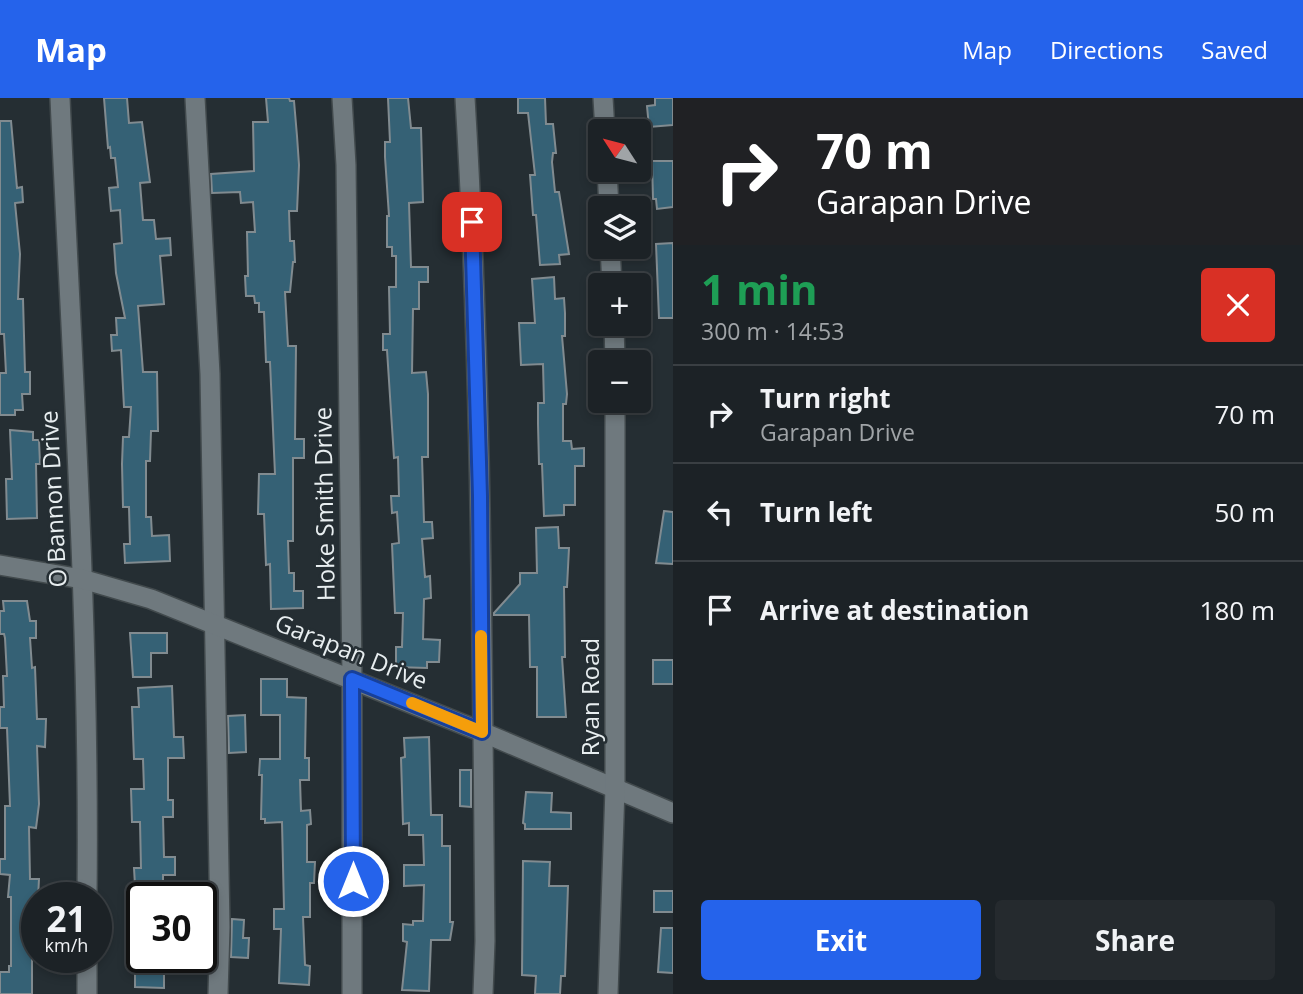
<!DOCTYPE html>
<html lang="en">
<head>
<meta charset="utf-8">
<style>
  body { margin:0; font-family:"Open Sans",sans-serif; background:#252a2e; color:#f1f3f6; height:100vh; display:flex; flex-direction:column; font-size:26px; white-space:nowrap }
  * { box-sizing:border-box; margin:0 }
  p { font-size:23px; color:#a0a4a7 }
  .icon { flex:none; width:38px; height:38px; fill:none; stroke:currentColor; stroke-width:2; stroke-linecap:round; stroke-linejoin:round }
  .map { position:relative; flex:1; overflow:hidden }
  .drawer { display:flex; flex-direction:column; background:#1c2226; width:630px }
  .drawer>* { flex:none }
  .hud { background:#202124; color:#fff; overflow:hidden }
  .needle { width:46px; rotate:306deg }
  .buttons { position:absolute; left:588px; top:21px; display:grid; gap:14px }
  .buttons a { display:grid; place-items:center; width:63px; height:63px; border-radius:7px; background:#1c2226; box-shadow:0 4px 10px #0003,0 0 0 2px #3a3f43; font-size:35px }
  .speed { position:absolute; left:21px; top:784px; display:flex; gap:14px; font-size:35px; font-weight:700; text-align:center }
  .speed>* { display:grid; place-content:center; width:91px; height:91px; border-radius:50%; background:#1c2226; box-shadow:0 4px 10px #0003,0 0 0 2px #3a3f43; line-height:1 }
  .speed small { font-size:18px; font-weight:400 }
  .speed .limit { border:4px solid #111; border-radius:10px; background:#fff; color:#111 }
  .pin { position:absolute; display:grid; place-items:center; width:60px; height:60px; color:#fff; margin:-30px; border-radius:14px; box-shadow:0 4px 10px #0006 }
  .me { position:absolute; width:77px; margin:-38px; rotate:0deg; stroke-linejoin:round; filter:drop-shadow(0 0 5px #0008) }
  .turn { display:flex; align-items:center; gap:24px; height:147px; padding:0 28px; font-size:32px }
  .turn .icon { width:91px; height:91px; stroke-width:2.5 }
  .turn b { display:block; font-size:49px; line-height:60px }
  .round { display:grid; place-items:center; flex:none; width:74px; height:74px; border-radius:7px; background:#252a2e }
  .overview { display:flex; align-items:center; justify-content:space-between; height:119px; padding:0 28px }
  h1 { font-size:42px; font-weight:700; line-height:52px; color:#1e9e55 }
  .primary-button { display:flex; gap:14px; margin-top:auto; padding:14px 28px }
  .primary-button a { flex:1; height:80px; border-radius:7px; background:#2563eb; color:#fff; font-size:28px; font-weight:700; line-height:80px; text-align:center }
  .primary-button a+a { background:#252a2e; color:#f1f3f6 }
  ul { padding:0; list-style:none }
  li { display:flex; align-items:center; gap:21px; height:98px; padding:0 28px; border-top:2px solid #3a3f43 }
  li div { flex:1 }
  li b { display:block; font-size:26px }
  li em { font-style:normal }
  header { display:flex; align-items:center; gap:42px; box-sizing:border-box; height:98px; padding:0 35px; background:#2563eb; color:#fff }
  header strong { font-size:33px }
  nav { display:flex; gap:38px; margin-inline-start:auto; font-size:24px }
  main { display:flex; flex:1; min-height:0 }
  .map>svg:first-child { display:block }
  .building { fill:#356175; stroke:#818b90; stroke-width:2 }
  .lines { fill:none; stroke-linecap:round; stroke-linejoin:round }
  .minor-casing { stroke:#424a4d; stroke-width:22 }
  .minor { stroke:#6f797e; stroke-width:19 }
  .route-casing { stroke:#184099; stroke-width:18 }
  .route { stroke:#2563eb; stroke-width:12 }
  .slow { stroke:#f59e0b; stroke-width:12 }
  .labels { text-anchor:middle; stroke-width:5; stroke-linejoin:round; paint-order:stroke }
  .street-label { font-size:24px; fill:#e8eef0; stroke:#252e33 }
</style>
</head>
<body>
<header>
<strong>Map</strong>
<nav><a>Map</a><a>Directions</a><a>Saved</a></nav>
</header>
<main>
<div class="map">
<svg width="673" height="896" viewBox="0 0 673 896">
  <rect width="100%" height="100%" fill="#252e33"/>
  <g class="building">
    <polygon points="104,0 127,0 129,25 142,24 150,84 140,85 143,122 154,122 156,141 170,140 171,157 160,158 164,206 138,208 143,274 157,274 158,333 151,333 150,363 146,363 146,419 151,419 152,438 169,437 170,463 125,465 124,446 130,446 129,409 123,409 122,366 123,339 129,339 131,309 124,309 121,252 112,253 111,237 117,237 116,220 125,220 116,175 114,146 122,145 120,112 111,113 109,90 118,89 115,60 111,60 110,49 108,50"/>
    <polygon points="266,0 289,0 290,3 294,3 297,38 299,67 297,113 289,113 290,143 294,143 295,164 293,164 290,194 285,194 288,248 296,248 295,341 304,341 304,360 293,360 293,443 288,443 289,475 294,475 294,493 303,493 303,510 271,511 270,466 266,467 264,416 258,416 259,376 275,376 270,264 266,264 264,214 259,214 259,205 255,205 254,198 246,198 245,178 248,178 247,134 255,134 253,104 241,105 240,94 212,95 211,76 254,73 253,24 268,24"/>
    <polygon points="388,0 408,0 411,30 421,30 423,104 409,105 411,169 428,169 428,184 419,184 419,211 413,211 412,275 426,274 428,296 428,359 422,359 424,424 432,424 433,440 422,441 425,479 430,478 431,500 424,501 423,541 440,542 439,564 427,564 427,570 396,569 396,549 402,549 403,515 395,515 392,446 399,445 397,414 392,415 391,398 399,398 398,359 394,360 387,252 383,252 383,236 390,236 389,189 396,189 396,158 392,158 392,149 387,149 387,118 389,118 385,59 385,44 390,44"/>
    <polygon points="518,0 545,0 546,26 553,26 556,55 553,55 552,64 555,94 559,94 569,156 559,157 560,166 540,167 536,117 533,117 530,77 535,77 528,15 518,15"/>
    <polygon points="655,0 673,0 673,27 649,29 647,8 655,7"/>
    <polygon points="0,23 11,23 17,90 22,89 23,104 15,105 20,156 18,201 23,201 25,274 30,274 30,296 22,296 23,312 15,312 15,317 0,317 0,275 6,275 4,236 0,236"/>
    <polygon points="652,63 673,63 673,109 657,111 656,101 653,101"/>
    <polygon points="673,145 673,220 659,220 656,146"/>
    <polygon points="554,179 555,201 564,200 565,215 565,238 562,238 567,296 566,306 563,306 563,343 571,343 572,351 584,350 584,368 575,368 575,407 564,407 564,417 544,418 542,366 539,366 538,326 538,305 544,305 543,266 521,267 519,225 535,225 532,181"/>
    <polygon points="10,332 33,334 33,342 39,342 40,366 36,366 37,420 7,421 6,381 12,381"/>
    <polygon points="664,413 673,414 673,466 656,465"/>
    <polygon points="558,429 559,450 569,450 567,489 564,489 565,559 562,559 566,619 537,619 537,569 530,569 529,517 494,517 494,515 520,486 520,475 537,475 536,430"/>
    <polygon points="3,503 27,503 30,523 36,523 36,540 30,540 32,570 35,569 37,621 46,621 45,649 37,648 39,706 36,730 29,729 30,781 39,781 38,800 36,799 37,852 32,852 32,896 0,896 0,874 9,874 9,868 11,868 11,799 8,799 10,777 0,776 0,761 5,761 5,708 10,708 7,630 0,630 0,609 4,609 3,578 7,578 5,540 4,536 0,536 0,513 4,513"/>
    <polygon points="130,535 167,535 167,555 151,555 151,579 133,579"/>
    <rect x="653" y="562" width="20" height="24"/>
    <polygon points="261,581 287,581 287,599 306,600 305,660 309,660 309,682 300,682 301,713 310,712 311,726 307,727 307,764 315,764 314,785 310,785 310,819 303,819 305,867 310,868 309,887 279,885 281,831 274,831 274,811 284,811 282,724 265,725 265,721 261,721 262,677 259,677 260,661 280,661 280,617 261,617"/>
    <polygon points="172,588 174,639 183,639 184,660 168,660 168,702 173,702 173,719 163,719 164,759 175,759 175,777 163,777 163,786 135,787 134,770 141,770 140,724 132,724 131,691 144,691 143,661 134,661 132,609 139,609 138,590"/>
    <polygon points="245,617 246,654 229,655 228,618"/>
    <polygon points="429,639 431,717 442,717 442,748 450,748 450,824 453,824 450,842 431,842 429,893 402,892 407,844 403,843 403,826 413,827 413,823 423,823 424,787 404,788 404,767 424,767 423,737 409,737 409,725 403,726 401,660 405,659 404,640"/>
    <polygon points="460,672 471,672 471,709 460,708"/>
    <polygon points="526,694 552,695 551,714 571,715 571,731 525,731 525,726 523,725"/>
    <polygon points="523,763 550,764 549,788 568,788 565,878 561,878 560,896 535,896 536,878 522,877"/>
    <rect x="654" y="793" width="19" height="21"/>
    <polygon points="232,821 244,822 243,840 249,840 248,860 231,859"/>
    <polygon points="661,830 673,830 673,875 658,874"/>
    <polygon points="142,859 164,859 164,890 135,889 135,870 143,870"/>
  </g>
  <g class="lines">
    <g class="minor-casing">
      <g id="minor">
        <path d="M 60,0 C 72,266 90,533 87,800"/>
        <polyline points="195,0 210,276 220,829 218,896"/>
        <polyline points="342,0 346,67 352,581 352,896"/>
        <path d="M 465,0 C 482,281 482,562 485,843 L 483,896"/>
        <polyline points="603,0 605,33"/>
        <polyline points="607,72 609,110"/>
        <polyline points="610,149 612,187"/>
        <polyline points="614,226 615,264"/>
        <polyline points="0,467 82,481 151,501 482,634 673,715"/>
        <polyline points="87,896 87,859"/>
        <polyline points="608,896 615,690 615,303"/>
      </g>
    </g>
    <use href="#minor" class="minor"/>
  </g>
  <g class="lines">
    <g class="route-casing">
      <polyline id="route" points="353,783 352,581 482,634 480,398 472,124"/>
    </g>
    <use href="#route" class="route"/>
    <polyline class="slow" points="412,605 482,634 481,538"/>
  </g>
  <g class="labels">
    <g class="street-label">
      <text transform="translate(54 401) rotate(-93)" y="8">O Bannon Drive</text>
      <text transform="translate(325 406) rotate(-91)" y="8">Hoke Smith Drive</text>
      <text transform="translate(351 554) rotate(22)" y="8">Garapan Drive</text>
      <text transform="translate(591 599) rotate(-90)" y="8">Ryan Road</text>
    </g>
  </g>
</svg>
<div class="buttons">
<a><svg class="needle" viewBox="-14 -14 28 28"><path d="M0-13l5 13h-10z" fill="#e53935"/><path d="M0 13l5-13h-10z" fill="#a0a4a7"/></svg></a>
<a><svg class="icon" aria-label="layers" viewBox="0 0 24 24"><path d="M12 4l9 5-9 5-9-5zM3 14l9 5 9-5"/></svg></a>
<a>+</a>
<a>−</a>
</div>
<div class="speed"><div>21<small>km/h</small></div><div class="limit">30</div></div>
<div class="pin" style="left:472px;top:124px;background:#d93025"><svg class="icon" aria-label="arrive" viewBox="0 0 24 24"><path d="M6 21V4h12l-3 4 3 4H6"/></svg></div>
<svg class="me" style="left:353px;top:783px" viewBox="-20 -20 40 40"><circle r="17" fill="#2563eb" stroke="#fff" stroke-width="3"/><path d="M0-11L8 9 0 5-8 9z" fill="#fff"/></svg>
</div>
<section class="drawer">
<div class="hud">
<div class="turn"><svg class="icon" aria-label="right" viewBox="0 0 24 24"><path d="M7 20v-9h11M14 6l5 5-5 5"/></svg><div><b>70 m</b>Garapan Drive</div></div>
</div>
<div class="overview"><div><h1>1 min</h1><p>300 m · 14:53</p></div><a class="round" style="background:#d93025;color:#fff"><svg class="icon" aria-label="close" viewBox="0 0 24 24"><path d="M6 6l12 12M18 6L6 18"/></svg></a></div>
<ul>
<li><svg class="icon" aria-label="right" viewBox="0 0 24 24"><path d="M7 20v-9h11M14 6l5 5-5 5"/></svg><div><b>Turn right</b><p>Garapan Drive</p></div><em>70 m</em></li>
<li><svg class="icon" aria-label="left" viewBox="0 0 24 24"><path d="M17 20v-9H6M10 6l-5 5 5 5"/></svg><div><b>Turn left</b></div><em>50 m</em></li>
<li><svg class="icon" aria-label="arrive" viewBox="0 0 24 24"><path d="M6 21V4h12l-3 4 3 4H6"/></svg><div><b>Arrive at destination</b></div><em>180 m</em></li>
</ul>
<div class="primary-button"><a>Exit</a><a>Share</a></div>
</section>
</main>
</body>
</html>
